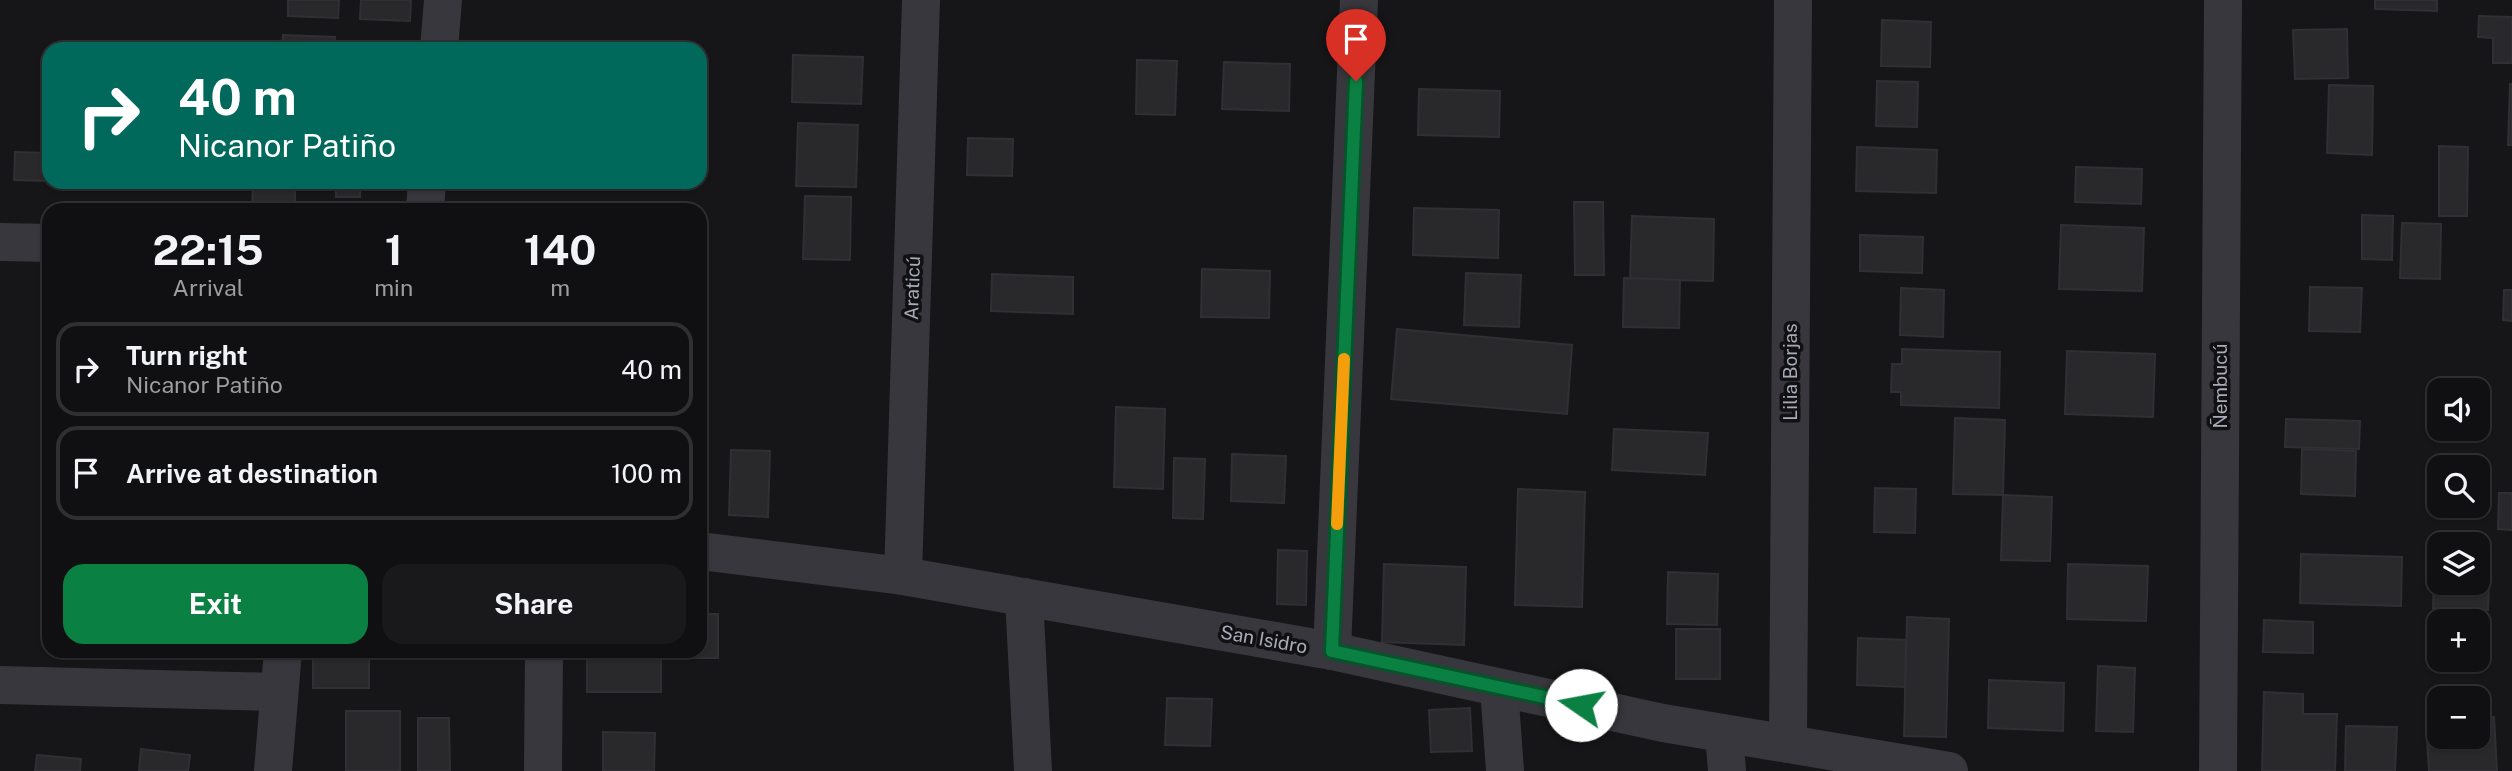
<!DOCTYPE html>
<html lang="en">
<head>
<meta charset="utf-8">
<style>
  body { margin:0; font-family:"Public Sans",sans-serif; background:#19191b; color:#f1f3f6; height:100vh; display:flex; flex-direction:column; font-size:26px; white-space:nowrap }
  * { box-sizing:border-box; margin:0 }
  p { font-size:23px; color:#9c9d9f }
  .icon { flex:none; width:38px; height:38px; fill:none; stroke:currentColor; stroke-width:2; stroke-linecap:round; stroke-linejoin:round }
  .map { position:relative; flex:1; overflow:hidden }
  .details { position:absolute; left:42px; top:203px; width:665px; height:455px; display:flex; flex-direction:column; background:#101012; border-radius:21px; box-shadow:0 2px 5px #0004,0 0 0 2px #303032 }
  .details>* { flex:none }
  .top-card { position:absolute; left:42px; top:42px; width:665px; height:147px; border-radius:21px; box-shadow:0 2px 5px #0004,0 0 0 2px #303032; background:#00695c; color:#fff; overflow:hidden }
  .buttons { position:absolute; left:2427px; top:378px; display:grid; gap:14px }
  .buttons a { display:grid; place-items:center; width:63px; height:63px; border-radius:14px; background:#101012; box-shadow:0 2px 5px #0004,0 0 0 2px #303032; font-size:35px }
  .pin { position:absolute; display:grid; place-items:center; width:60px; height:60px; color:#fff; margin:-72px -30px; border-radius:50% 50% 50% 0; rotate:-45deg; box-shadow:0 0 7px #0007 }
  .pin .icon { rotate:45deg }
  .me { position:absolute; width:77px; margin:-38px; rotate:282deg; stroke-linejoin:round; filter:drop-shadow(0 0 5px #0008) }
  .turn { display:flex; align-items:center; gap:24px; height:147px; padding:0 21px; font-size:32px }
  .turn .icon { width:91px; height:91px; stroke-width:2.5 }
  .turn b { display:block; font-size:49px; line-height:60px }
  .eta { display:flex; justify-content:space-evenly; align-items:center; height:119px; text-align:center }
  .eta b { font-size:42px; font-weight:700; line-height:49px }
  .button { display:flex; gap:14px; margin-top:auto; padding:14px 21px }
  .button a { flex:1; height:80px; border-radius:21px; background:#0b8043; color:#fff; font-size:28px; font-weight:700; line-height:80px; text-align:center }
  .button a+a { background:#19191b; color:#f1f3f6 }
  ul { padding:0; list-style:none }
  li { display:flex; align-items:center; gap:21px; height:94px; margin:0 14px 10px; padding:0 7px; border:4px solid #303032; border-radius:21px }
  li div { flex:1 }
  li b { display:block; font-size:26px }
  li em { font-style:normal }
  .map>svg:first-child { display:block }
  .building { fill:#29292c; stroke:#303034; stroke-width:2 }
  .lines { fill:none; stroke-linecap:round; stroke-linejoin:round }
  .minor { stroke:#37373d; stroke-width:38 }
  .route-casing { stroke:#07532c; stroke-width:18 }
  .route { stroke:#0b8043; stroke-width:12 }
  .slow { stroke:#f59e0b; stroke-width:12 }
  .labels { text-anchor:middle; stroke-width:7; stroke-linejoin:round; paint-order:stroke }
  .street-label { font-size:19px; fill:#a8abb8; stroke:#111113 }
</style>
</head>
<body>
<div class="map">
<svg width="2512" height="771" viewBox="0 0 2512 771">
  <rect width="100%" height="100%" fill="#161618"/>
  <g class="building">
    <polygon points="288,0 339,0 338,18 288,16"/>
    <polygon points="361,0 411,0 410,21 360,19"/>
    <polygon points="2375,0 2437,0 2437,11 2375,9"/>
    <polygon points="2479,16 2512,17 2512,63 2493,63 2493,38 2478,37"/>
    <polygon points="1882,20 1931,22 1930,67 1881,66"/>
    <polygon points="2347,29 2348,78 2295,79 2293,30"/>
    <polygon points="283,35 335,37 334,49 282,49"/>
    <polygon points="357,42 406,44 406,49 357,49"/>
    <polygon points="793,55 863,57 861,104 792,102"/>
    <polygon points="1137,60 1177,61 1175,115 1136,114"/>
    <polygon points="1224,62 1290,64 1289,111 1222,109"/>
    <polygon points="1877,81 1918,82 1917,127 1876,126"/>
    <polygon points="2510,84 2512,84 2512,145 2508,145"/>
    <polygon points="2329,85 2373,86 2372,155 2327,153"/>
    <polygon points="1419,89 1500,91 1499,137 1418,135"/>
    <polygon points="798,123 858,125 856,187 796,186"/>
    <polygon points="968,138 1013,139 1012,176 967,175"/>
    <polygon points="2439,146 2468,147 2467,216 2439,216"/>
    <polygon points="1857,147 1937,150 1936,193 1856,191"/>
    <polygon points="15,152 49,153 49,181 14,180"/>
    <polygon points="2076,167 2142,169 2141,204 2075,202"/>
    <polygon points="253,182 295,182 295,210 252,210"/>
    <rect x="336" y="182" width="24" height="15"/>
    <polygon points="805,196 851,197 850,260 803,259"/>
    <polygon points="1574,202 1603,202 1604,275 1575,275"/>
    <polygon points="1414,208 1499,210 1498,258 1413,255"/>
    <polygon points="2362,215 2393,216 2392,260 2362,259"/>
    <polygon points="1632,216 1714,219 1713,281 1630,279"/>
    <polygon points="2402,223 2441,224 2440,279 2400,278"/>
    <polygon points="2061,225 2144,228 2142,291 2059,289"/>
    <polygon points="1860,235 1923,237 1922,273 1860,271"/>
    <polygon points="1202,269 1270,271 1269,318 1201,317"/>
    <polygon points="1466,273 1521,275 1519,327 1464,325"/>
    <polygon points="992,274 1073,277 1073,314 991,311"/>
    <polygon points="1624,278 1680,280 1679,328 1623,327"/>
    <polygon points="2310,287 2362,288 2360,332 2309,331"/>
    <polygon points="1901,288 1944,290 1943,337 1900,335"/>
    <polygon points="2504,290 2512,290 2512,321 2503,320"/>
    <polygon points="1397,329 1572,345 1567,414 1391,399"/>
    <polygon points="1902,349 2000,352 1999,408 1901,405 1901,392 1891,392 1892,364 1902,364"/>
    <polygon points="2067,351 2155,354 2153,417 2065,414"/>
    <polygon points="1116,407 1165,409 1163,489 1114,487"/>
    <polygon points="1955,418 2005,420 2003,495 1953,494"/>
    <polygon points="2286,419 2360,421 2359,449 2285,447"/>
    <polygon points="1614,429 1708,433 1705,475 1612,470"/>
    <polygon points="2302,449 2356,451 2355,496 2301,494"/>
    <polygon points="731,450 770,451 768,517 729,515"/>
    <polygon points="1232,454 1286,456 1284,503 1231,501"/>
    <polygon points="1174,458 1205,459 1203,519 1173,518"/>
    <polygon points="1875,488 1916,489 1915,533 1874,532"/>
    <polygon points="1518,489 1585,492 1582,607 1515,605"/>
    <polygon points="2499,493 2512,493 2512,530 2498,529"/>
    <polygon points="2003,495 2052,497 2050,561 2001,560"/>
    <polygon points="1278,550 1307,551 1306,605 1277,604"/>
    <polygon points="2435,551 2440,551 2440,583 2478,583 2478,553 2490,553 2488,610 2433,608"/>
    <polygon points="2301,554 2402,557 2401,606 2300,603"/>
    <polygon points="1384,564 1466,567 1464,645 1382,642"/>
    <polygon points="2068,564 2148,566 2146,621 2067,619"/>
    <polygon points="1668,572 1718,574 1717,625 1667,624"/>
    <polygon points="700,614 718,614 718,658 672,658 672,651 700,651"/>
    <polygon points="1907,617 1949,619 1946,737 1904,736"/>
    <polygon points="2264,620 2313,622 2313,653 2263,652"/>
    <rect x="1676" y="629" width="44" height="50"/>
    <polygon points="1858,638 1906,640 1905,687 1857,685"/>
    <polygon points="587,652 661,653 661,692 587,692"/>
    <polygon points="313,656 369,657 369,688 313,688"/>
    <polygon points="2098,666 2135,668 2133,732 2096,731"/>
    <polygon points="1989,680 2064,683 2063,731 1988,728"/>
    <polygon points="2264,692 2303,694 2303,714 2337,714 2335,771 2262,771"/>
    <polygon points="1167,698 1212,699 1210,746 1165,745"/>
    <polygon points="1470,708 1472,751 1431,752 1429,710"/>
    <rect x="346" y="711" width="54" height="60"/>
    <polygon points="2494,717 2497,771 2429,771 2426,720 2440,719 2440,737 2478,737 2478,718"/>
    <polygon points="418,718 449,718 450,771 418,771"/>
    <polygon points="2346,726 2397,727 2395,771 2345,771"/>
    <polygon points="603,732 655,733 654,771 603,771"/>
    <polygon points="141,749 190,755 188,771 139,771"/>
    <polygon points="37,755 81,759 80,771 35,771"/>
  </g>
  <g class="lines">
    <g class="minor">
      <polyline points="439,49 443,0"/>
      <polyline points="425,210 427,182"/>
      <polyline points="0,242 49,243"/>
      <polyline points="700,551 903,576 1332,651 1663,723 1949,771"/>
      <polyline points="903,576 921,0"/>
      <polyline points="1024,597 1033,771"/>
      <polyline points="1332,651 1359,0"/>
      <polyline points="0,685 279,692"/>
      <polyline points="1499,688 1505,771"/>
      <polyline points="1724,734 1727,771"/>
      <polyline points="1788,744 1793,0"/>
      <polyline points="273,771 283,651"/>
      <polyline points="543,771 544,651"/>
      <polyline points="2218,771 2223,0"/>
    </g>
  </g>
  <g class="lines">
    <g class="route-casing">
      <polyline id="route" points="1356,81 1332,651 1581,705"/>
    </g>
    <use href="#route" class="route"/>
    <polyline class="slow" points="1337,524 1344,359"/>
  </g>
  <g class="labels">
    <g class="street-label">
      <text transform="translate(912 288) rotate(-88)" y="7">Araticú</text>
      <text transform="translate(1790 372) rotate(-90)" y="7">Lilia Borjas</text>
      <text transform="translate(2220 386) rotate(-90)" y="7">Ñembucú</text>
      <text transform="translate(1264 639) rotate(10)" y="7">San Isidro</text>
    </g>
  </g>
</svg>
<div class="buttons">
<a><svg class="icon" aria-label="sound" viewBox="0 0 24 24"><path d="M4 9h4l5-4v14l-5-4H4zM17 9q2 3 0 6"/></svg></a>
<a><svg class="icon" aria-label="search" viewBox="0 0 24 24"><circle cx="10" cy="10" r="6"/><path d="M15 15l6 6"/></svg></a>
<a><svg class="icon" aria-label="layers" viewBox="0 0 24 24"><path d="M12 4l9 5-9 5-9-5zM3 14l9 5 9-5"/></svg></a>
<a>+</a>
<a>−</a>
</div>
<div class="pin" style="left:1356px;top:81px;background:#d93025"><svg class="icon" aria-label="arrive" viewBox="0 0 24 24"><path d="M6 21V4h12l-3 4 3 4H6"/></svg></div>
<svg class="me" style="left:1581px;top:705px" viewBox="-20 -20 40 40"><circle r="19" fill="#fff"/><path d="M0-13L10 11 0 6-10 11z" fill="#0b8043"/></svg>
<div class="top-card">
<div class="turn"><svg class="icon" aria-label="right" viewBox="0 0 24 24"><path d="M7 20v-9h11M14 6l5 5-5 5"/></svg><div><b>40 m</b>Nicanor Patiño</div></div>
</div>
<section class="details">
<div class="eta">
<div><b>22:15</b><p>Arrival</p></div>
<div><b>1</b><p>min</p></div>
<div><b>140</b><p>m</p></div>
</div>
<ul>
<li><svg class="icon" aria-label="right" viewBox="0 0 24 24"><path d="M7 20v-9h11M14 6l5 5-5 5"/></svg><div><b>Turn right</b><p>Nicanor Patiño</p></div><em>40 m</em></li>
<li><svg class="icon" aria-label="arrive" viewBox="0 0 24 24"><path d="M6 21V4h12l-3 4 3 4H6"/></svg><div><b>Arrive at destination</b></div><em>100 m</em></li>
</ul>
<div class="button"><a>Exit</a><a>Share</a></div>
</section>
</div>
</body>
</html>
